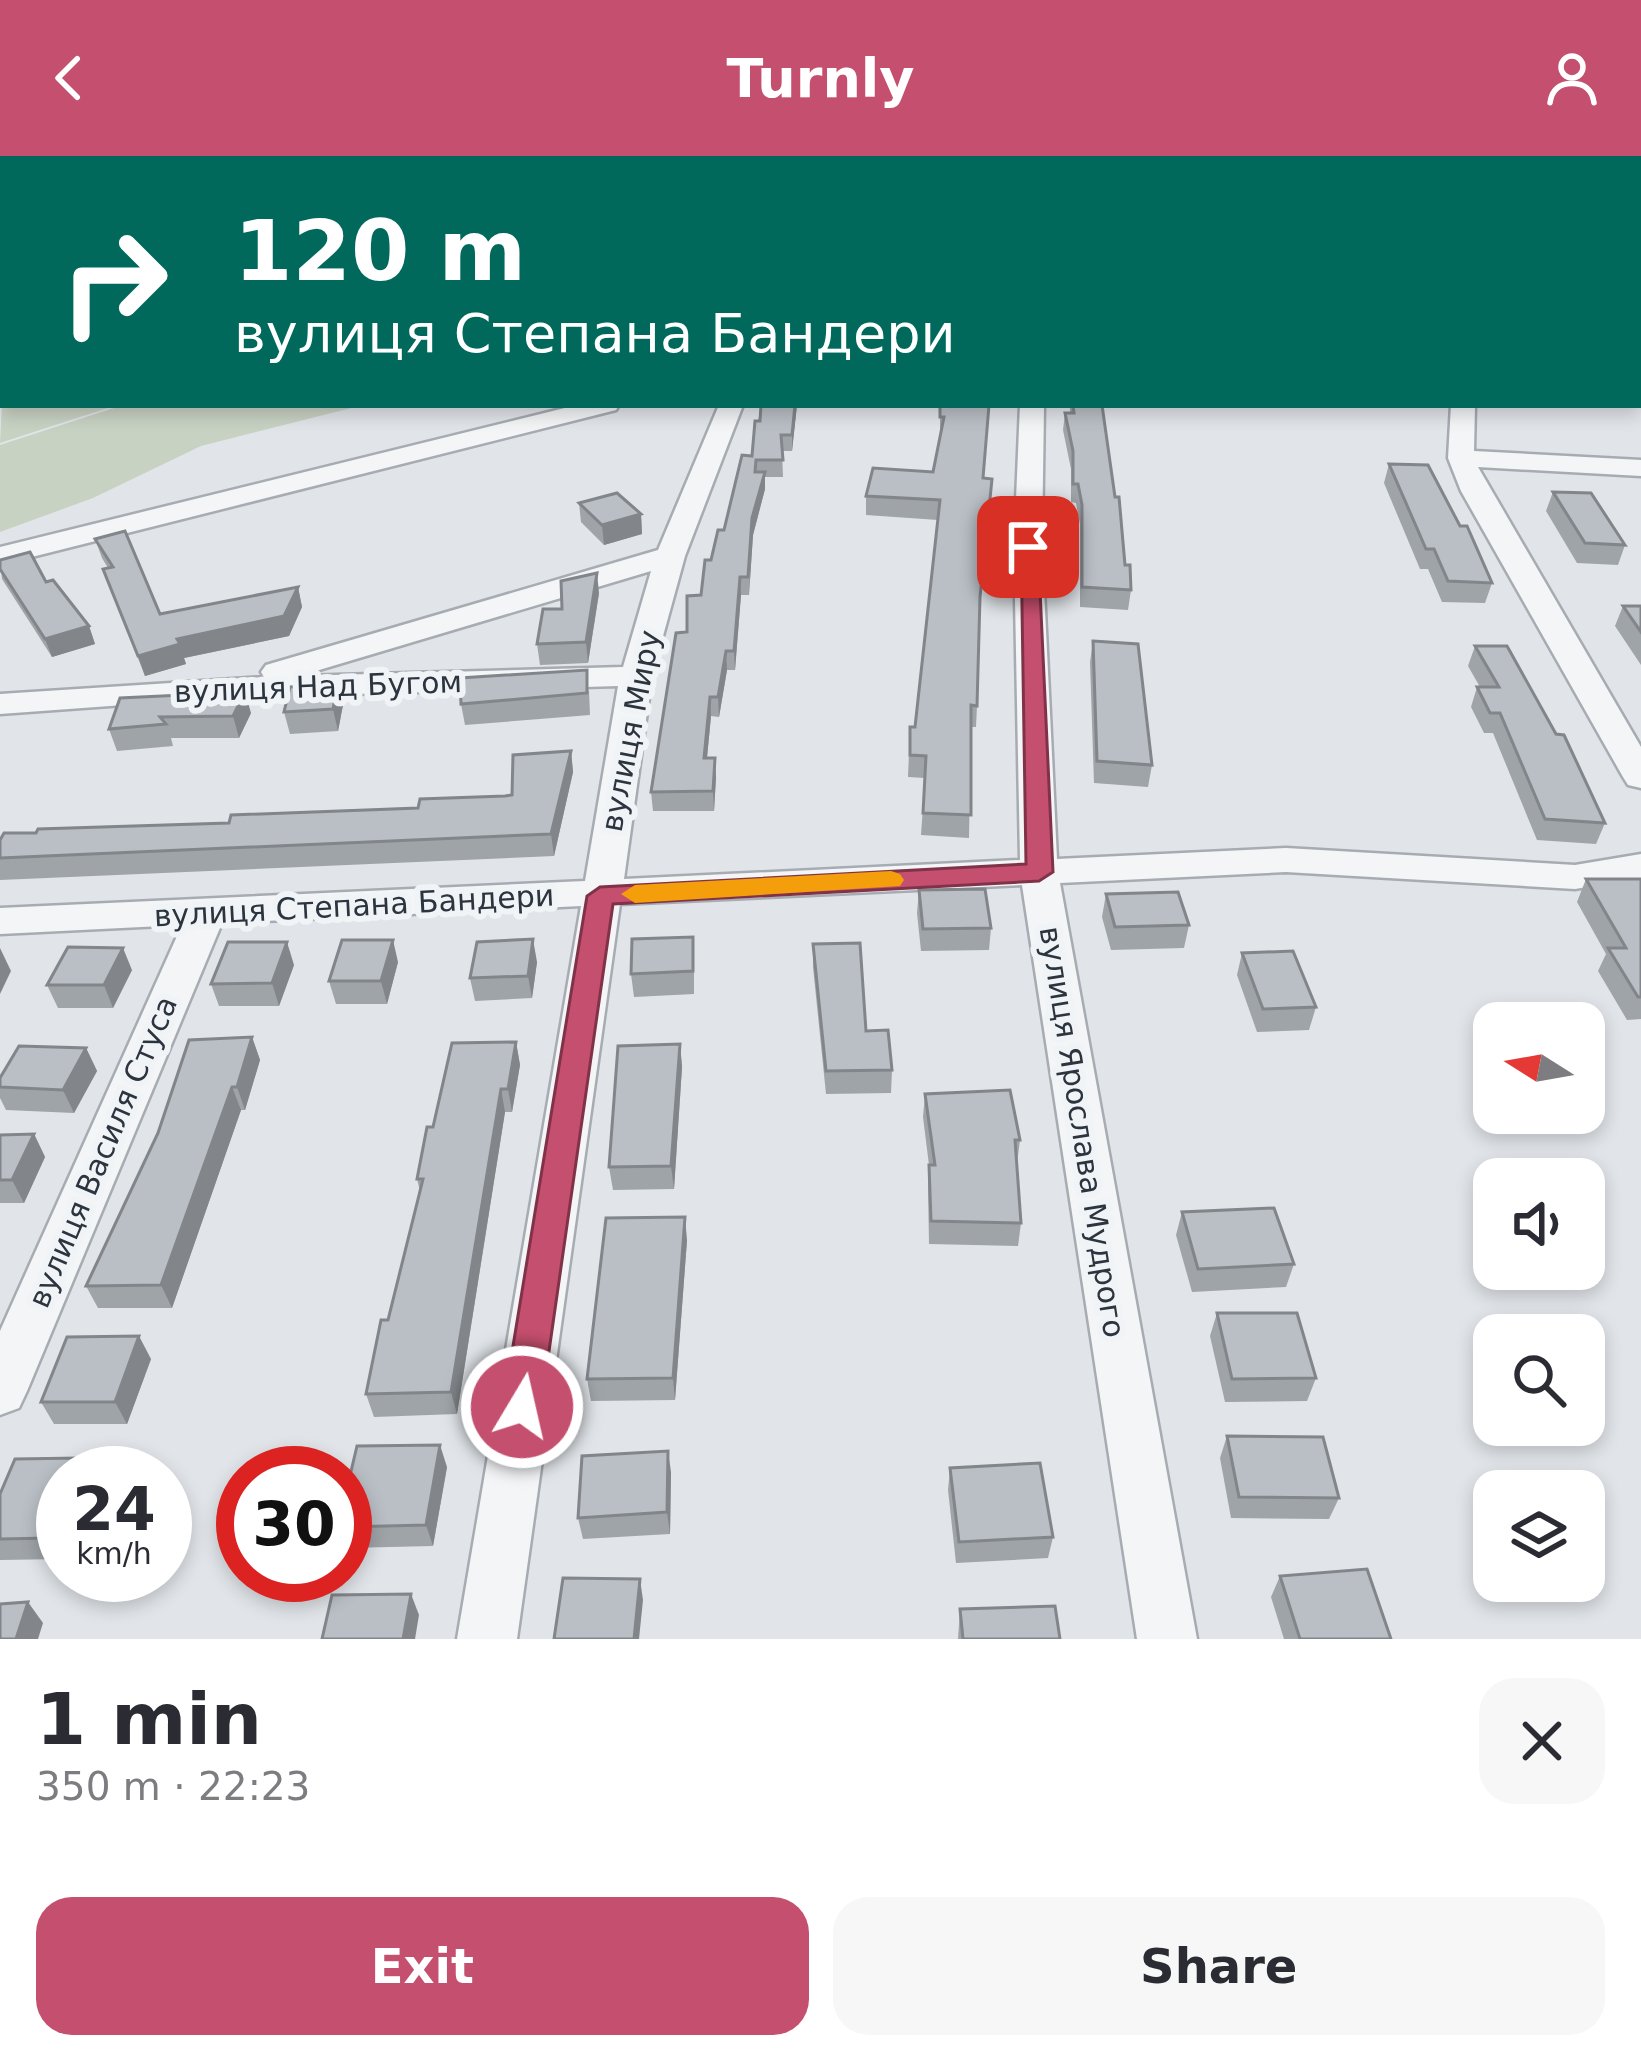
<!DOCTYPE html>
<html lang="en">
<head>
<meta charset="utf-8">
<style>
  body { margin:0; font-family:"DejaVu Sans",sans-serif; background:#f7f7f7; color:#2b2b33; height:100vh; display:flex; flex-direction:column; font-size:45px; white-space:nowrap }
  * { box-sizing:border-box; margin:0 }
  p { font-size:39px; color:#7c7c81 }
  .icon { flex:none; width:66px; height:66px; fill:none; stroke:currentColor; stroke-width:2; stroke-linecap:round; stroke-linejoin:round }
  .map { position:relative; height:1483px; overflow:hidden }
  .details { display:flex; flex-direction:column; background:#fff; flex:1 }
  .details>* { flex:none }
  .banner { position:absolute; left:0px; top:0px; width:1641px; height:252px; box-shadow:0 6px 18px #0003; background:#00695c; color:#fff; overflow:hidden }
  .needle { width:78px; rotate:281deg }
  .fabs { position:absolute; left:1473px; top:846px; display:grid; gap:24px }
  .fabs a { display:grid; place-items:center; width:132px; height:132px; border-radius:24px; background:#fff; box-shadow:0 6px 18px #0003; font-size:60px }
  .speed { position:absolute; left:36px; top:1290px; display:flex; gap:24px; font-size:60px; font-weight:700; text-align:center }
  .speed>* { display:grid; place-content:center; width:156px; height:156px; border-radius:50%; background:#fff; box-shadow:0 6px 18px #0003; line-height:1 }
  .speed small { font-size:30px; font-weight:400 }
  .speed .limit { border:18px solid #d22; background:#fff; color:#111 }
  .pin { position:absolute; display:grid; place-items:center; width:102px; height:102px; color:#fff; margin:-51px; border-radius:24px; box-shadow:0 6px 18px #0006 }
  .me { position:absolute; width:132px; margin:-66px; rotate:9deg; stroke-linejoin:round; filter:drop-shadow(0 0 9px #0008) }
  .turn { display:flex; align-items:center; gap:42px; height:252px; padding:0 36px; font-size:54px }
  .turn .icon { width:156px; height:156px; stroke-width:2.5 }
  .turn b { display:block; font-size:84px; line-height:102px }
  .round { display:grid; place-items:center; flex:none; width:126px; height:126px; border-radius:36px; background:#f7f7f7 }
  .summary { display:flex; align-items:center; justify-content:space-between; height:204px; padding:0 36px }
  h1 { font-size:72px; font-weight:700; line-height:90px }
  .button { display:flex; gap:24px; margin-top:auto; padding:24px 36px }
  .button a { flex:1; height:138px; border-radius:36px; background:#c54f6e; color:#fff; font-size:48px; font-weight:700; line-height:138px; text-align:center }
  .button a+a { background:#f7f7f7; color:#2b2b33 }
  header { display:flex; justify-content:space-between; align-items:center; height:156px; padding:0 36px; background:#c54f6e; color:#fff; font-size:54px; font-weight:700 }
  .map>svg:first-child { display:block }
  .green { fill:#c8d2c3 }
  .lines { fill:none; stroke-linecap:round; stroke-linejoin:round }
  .minor-casing { stroke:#a7acb3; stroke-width:5 }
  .minor { fill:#f4f5f7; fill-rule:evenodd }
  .wall { fill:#9fa4a9 }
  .shaded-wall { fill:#82868a }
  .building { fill:#b9bfc5; stroke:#82868a; stroke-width:3 }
  .route { fill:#c54f6e; stroke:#803348; stroke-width:3 }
  .slow { fill:#f59e0b }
  .labels { text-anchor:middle; stroke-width:12; stroke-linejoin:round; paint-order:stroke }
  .street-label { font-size:30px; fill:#2b343f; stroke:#f1f4f6 }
</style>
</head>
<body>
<header><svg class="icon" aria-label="back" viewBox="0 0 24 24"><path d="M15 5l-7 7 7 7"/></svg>Turnly<svg class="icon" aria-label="person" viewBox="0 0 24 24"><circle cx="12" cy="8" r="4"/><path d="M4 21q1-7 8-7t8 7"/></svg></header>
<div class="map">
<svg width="1641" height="1483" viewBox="0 0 1641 1483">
  <rect width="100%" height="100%" fill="#e1e5e9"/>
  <g class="green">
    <polygon points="3,227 3,249 117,249 0,287"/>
    <polygon points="123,249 363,249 201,290 93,342 0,376 0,289"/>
  </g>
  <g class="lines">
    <g class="minor-casing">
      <g id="minor">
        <polygon points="406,0 428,0 404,3"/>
        <polygon points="720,0 740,0 718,3"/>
        <rect x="1638" y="216" width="3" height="14"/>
        <polygon points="577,249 619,249 616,254 0,409 0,391"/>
        <path d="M 719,249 L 743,249 L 685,400 L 652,520 L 624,723 L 1020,704 L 1014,391 L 1020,249 L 1044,249 L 1042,391 L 1057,703 L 1286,692 L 1575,709 L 1641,698 L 1641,722 L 1575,733 L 1286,716 L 1060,727 L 1197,1483 L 1137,1483 L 1022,729 L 620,748 L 517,1483 L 457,1483 L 581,750 L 222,767 L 27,1235 L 19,1252 L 0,1259 L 0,1175 L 182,769 L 0,778 L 0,752 L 585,725 L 618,530 L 220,542 L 0,558 L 0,538 L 264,521 L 261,516 L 266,509 L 658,394 ZM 651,415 L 623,511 L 299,520 Z"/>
        <polygon points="1451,249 1475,249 1474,295 1641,304 1641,320 1478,311 1641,591 1641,632 1628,629 1623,621 1461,335 1448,302"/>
      </g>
    </g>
    <use href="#minor" class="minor"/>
  </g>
  <g class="wall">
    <polygon points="113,0 389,0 388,3 111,3"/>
    <polygon points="761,249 797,249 792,295 782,295 783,321 765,321 765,333 753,379 749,439 741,439 735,514 727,514 719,561 711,560 707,602 716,621 714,655 653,655 651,636 687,476 701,439 711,404 752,300"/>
    <polygon points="940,249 984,322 977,550 976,571 971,571 969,682 921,679 925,622 908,621 910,571 915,571 938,364 866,359 866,340 933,316 940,279"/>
    <polygon points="1070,249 1102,249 1125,409 1131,434 1128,454 1080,451 1080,368 1076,347 1071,346 1071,313 1063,274 1065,257 1070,257"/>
    <polygon points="1389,308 1460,370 1492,427 1485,447 1442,446 1428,413 1420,413 1384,327"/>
    <polygon points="1553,336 1625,389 1618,409 1577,407 1546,355"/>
    <polygon points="579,347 641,358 642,378 604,389 581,366"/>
    <polygon points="95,383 160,458 298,431 302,451 289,480 184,502 186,508 145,520 110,432 103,413 108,412 102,402"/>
    <polygon points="0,404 46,426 89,470 95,488 52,501 2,423"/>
    <polygon points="599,437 588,507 540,509 537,488"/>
    <polygon points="1623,450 1641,450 1641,509 1615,470"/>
    <polygon points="1093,485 1152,609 1148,631 1094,627 1090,506"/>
    <polygon points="1475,490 1605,667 1596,688 1537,684 1493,577 1484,577 1471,551 1477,531 1480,531 1468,510"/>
    <polygon points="589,535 590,559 465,569 461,548"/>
    <polygon points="120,542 251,557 239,582 171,582 173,590 117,595 109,573"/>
    <polygon points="343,549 338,575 290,578 284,556"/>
    <polygon points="571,595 573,616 554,700 0,724 0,684 36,677 229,667 418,652 512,639"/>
    <polygon points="1586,723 1641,723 1641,863 1627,864 1598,815 1606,798 1577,746"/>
    <polygon points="919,734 991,772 989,794 921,795 917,757"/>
    <polygon points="1106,738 1189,769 1184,792 1111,794 1102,761"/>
    <polygon points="813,788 866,875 892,914 891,937 826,938 813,811"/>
    <polygon points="1242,797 1316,851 1309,874 1257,876 1237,819"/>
    <polygon points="694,804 694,838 634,841 631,818"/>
    <polygon points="398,806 387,848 336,848 329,825"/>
    <polygon points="537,806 532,842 475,845 470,822"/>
    <polygon points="294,809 279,850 219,850 211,828"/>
    <polygon points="132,814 113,852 58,852 47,829"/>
    <polygon points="252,881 260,904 245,954 241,954 172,1152 98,1152 86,1130"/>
    <polygon points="516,886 520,909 512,956 505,956 457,1258 374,1261 366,1238 388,1164 420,1035 417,1023 433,971"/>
    <polygon points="680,888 682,911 674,1033 613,1034 609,1011"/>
    <polygon points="86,892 97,915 74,957 6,954 0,942 0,922"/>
    <polygon points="925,938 1020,984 1017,1007 1021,1067 1018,1090 929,1088 928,1032 929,1009 923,961"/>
    <polygon points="34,978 45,1001 24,1047 0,1047 0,979"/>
    <polygon points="1182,1056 1294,1108 1286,1131 1192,1136 1176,1079"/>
    <polygon points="687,1084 675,1244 591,1245 587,1223"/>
    <polygon points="1217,1157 1316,1222 1307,1245 1225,1246 1210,1180"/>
    <polygon points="151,1203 127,1268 54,1268 41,1246"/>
    <polygon points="1227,1280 1339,1342 1329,1363 1231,1362 1220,1302"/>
    <polygon points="447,1311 433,1390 347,1392 345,1387 345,1341"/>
    <polygon points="950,1312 1053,1381 1048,1402 956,1407 948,1334"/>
    <polygon points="671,1316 670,1378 583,1383 578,1362"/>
    <polygon points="63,1317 63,1403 0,1404 0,1338"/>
    <polygon points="1280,1420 1391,1483 1284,1483 1271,1441"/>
    <polygon points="960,1453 1060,1483 958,1483"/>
  </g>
  <g class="shaded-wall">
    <polygon points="795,249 797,249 792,295 792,279"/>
    <polygon points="765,316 765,333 753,379 749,439 752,362"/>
    <polygon points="641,358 642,378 604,389 602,369"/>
    <polygon points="597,417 599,437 588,507 586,486"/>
    <polygon points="740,421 741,439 735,514 734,495"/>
    <polygon points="298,431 302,451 289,480 184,502 186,508 145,520 138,500"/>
    <polygon points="89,470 95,488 52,501 45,483"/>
    <polygon points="726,495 727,514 719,561 718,541"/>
    <polygon points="338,528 343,549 338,575 333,553"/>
    <polygon points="245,536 251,557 239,582 233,560"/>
    <polygon points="710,541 711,560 705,622 704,602"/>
    <polygon points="571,595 573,616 554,700 551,678"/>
    <polygon points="715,602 716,621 714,655 713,635"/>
    <polygon points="533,783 537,806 532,842 528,820"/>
    <polygon points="393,784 398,806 387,848 381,825"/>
    <polygon points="287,786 294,809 279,850 272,827"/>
    <polygon points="0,792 11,815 0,838"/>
    <polygon points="123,792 132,814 113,852 104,829"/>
    <polygon points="252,881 260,904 245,954 237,931"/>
    <polygon points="516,886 520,909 512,956 508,933"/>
    <polygon points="680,888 682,911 674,1033 671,1010"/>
    <polygon points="86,892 97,915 74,957 63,934"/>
    <polygon points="232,931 241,954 172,1152 161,1129"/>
    <polygon points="501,933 505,956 457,1258 451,1236"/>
    <polygon points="34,978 45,1001 24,1047 12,1024"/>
    <polygon points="685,1061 687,1084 675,1244 673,1222"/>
    <polygon points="139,1180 151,1203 127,1268 115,1246"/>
    <polygon points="440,1289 447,1311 433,1390 426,1369"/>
    <polygon points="668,1295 671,1316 670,1378 667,1356"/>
    <polygon points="79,1302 89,1317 74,1317"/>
    <polygon points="63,1346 63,1401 50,1382"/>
    <polygon points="640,1423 643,1444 639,1483 634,1483"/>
    <polygon points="411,1438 419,1459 415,1483 403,1483"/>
    <polygon points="28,1446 43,1467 38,1483 16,1483"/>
  </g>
  <g class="building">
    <polygon points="113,0 133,0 132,2 135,0 347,0 347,3 111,3"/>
    <polygon points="3,30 3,78 0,67 0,31"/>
    <polygon points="761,249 795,249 792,279 781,279 783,304 756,304 755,316 765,316 752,362 748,421 740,421 734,495 726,495 718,541 710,541 704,602 715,602 713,635 651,636 676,477 687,476 687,440 701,439 705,404 711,404 718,374 724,374 742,299 752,300 755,265 760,265"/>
    <polygon points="940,249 989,249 983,322 992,323 980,441 977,550 971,549 971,659 923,657 926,600 910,599 910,571 915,571 940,344 866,340 873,312 933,316 944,261 940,261"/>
    <polygon points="1073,249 1102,249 1115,341 1119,341 1125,409 1130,409 1131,434 1082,431 1082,349 1078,328 1073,328 1073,295 1065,257 1074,257"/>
    <polygon points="1389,308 1428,309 1460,370 1467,370 1492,427 1448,425 1434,393 1426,393"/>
    <polygon points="1553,336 1591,337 1625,389 1585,387"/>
    <polygon points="617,337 641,358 602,369 579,347"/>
    <polygon points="125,375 160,458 298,431 284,460 177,483 180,488 138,500 103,413 113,411 95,383"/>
    <polygon points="30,396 46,426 53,424 89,470 45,483 0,413 0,404"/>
    <polygon points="597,417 586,486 537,488 543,453 562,453 561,425"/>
    <polygon points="1623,450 1641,450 1641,476"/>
    <polygon points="1093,485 1138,488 1152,609 1097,605"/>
    <polygon points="1475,490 1507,490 1556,578 1564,579 1605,667 1545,663 1500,557 1490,557 1477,531 1499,531"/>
    <polygon points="587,514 587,537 461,548 460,522"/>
    <polygon points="338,528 333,553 284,556 290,531"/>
    <polygon points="245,536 233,560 160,561 166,568 109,573 120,542"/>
    <polygon points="571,595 551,678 0,702 0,684 4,677 36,677 38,673 229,667 231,659 418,652 420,643 505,640 512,639 513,599"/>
    <polygon points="1586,723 1641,723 1641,841 1638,841 1608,792 1626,792"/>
    <polygon points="985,733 991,772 923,773 919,734"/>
    <polygon points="1178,736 1189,769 1115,771 1106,738"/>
    <polygon points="693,781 693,815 631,818 632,783"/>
    <polygon points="533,783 528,820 470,822 477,786"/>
    <polygon points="342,784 393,784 381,825 329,825"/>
    <polygon points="228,786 287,786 272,827 211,828"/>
    <polygon points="860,787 866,875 888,874 892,914 826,915 813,788"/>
    <polygon points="68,791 123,792 104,829 47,829"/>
    <polygon points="1293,795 1316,851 1263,853 1242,797"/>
    <polygon points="252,881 237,931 232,931 161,1129 86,1130 158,977 189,884"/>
    <polygon points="516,886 508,933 501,933 451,1236 366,1238 381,1164 388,1164 423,1023 417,1023 427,971 433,971 452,887"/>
    <polygon points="680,888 671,1010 609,1011 618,890"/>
    <polygon points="19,890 86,892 63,934 0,931 0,922"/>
    <polygon points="1010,934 1020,984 1015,984 1021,1067 931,1065 929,1009 935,1009 925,938"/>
    <polygon points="34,978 12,1024 0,1024 0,979"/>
    <polygon points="1274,1052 1294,1108 1198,1113 1182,1056"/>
    <polygon points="685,1061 673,1222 587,1223 606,1062"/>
    <polygon points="1217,1157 1297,1157 1316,1222 1232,1223"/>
    <polygon points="139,1180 115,1246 41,1246 67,1181"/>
    <polygon points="1227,1280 1323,1281 1339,1342 1239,1341"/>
    <polygon points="440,1289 426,1369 345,1371 345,1341 357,1290"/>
    <polygon points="668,1295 667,1356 578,1362 582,1300"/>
    <polygon points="79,1302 74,1317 63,1317 63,1346 50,1382 0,1383 0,1338 15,1303"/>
    <polygon points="1040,1307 1053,1381 959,1386 950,1312"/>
    <polygon points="1367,1413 1391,1483 1300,1483 1280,1420"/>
    <polygon points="563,1422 640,1423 634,1483 554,1483"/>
    <polygon points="411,1438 403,1483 322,1483 332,1439"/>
    <polygon points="28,1446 16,1483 0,1483 0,1448"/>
    <polygon points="1055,1450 1060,1483 963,1483 960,1453"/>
  </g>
  <polygon class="route" points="1021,386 1038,391 1053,716 1039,725 613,748 541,1251 536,1263 522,1268 509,1263 503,1251 587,740 600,731 1026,708"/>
  <polygon class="slow" points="891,715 900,718 904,724 900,730 635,747 621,738 635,729"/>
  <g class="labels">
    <g class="street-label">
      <text transform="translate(318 531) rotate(-2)" y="10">вулиця Над Бугом</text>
      <text transform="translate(631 575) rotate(-79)" y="10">вулиця Миру</text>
      <text transform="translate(354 750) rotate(-3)" y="10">вулиця Степана Бандери</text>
      <text transform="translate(1082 976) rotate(81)" y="10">вулиця Ярослава Мудрого</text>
      <text transform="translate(103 996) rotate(-67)" y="10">вулиця Василя Стуса</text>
    </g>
  </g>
</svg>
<div class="fabs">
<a><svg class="needle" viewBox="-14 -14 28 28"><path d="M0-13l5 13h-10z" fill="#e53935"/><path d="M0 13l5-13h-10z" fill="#7c7c81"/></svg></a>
<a><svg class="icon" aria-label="sound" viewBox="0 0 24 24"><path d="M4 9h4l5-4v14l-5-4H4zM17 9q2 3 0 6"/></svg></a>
<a><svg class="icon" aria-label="search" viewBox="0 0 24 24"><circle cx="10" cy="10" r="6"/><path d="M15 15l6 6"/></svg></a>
<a><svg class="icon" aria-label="layers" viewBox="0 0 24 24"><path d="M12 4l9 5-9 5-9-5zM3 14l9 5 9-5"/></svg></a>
</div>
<div class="speed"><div>24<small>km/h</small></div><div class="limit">30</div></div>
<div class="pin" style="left:1028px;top:391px;background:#d93025"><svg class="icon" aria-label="arrive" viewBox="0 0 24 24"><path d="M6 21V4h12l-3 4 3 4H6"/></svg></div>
<svg class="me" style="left:522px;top:1251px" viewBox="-20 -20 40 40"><circle r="17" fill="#c54f6e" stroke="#fff" stroke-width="3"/><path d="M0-11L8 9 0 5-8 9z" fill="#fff"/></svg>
<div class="banner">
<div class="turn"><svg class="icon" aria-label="right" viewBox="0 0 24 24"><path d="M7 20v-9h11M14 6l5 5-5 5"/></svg><div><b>120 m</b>вулиця Степана Бандери</div></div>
</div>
</div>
<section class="details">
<div class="summary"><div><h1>1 min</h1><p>350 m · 22:23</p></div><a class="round"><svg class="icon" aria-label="close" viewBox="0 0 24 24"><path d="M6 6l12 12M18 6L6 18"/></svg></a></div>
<div class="button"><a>Exit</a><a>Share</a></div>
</section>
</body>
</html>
